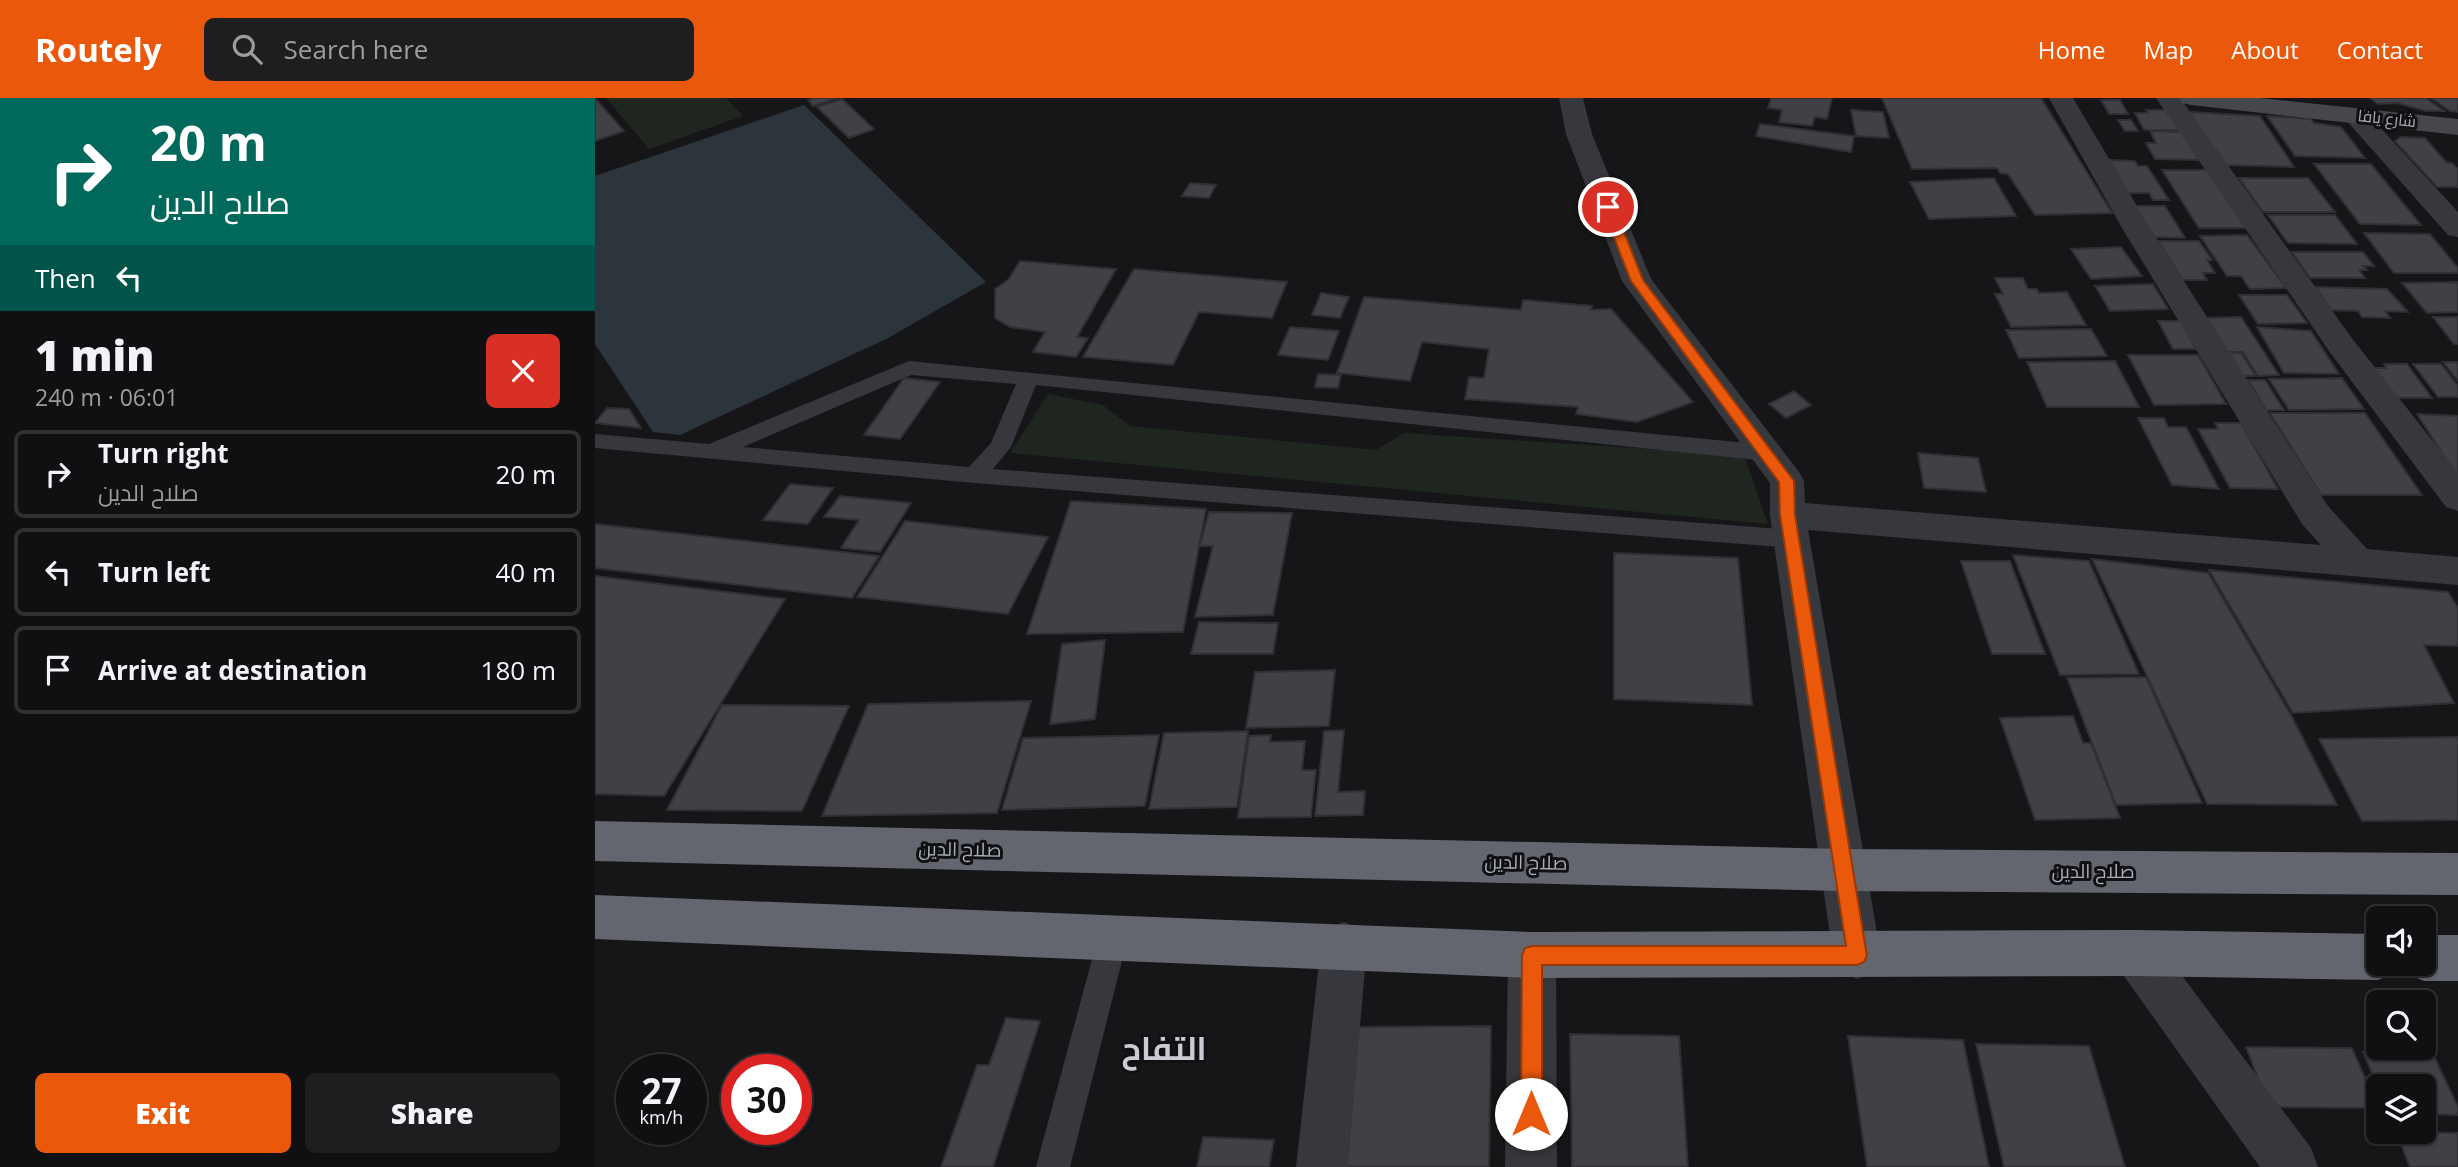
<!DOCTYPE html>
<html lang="en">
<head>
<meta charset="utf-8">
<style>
  body { margin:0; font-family:"Open Sans",Cairo,sans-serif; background:#1e1e20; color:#f1f3f6; height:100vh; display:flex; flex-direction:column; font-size:26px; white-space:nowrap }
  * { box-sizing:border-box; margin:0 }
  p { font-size:23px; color:#9c9d9f }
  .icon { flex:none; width:38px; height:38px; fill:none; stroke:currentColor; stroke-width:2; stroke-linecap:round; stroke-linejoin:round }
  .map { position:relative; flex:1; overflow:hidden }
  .drawer { display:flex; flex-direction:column; background:#101012; width:595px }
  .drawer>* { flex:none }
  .banner { background:#00695c; color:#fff; overflow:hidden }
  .controls { position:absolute; left:1771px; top:808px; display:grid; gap:14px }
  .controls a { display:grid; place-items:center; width:70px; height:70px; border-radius:10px; background:#101012; box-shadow:0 2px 5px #0004,0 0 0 2px #303032; font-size:35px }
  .speed { position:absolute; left:21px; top:956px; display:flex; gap:14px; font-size:35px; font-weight:700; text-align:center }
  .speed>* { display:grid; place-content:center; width:91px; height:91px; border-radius:50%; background:#101012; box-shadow:0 2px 5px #0004,0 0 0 2px #303032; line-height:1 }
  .speed small { font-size:18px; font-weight:400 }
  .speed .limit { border:10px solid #d22; background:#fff; color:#111 }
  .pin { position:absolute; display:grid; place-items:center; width:60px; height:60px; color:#fff; margin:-30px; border:4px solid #fff; border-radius:50%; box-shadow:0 2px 7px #0007 }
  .me { position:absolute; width:77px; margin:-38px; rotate:0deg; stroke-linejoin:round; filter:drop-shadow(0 0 5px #0008) }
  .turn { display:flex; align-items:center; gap:24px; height:147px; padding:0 35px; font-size:32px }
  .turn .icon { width:91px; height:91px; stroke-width:2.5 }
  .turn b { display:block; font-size:49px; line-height:60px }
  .then { display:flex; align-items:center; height:66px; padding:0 35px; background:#0003; gap:14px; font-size:26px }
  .round { display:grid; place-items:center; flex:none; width:74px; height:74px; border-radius:10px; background:#1e1e20 }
  .summary { display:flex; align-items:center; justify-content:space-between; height:119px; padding:0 35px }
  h1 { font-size:42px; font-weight:800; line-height:52px }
  .action { display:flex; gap:14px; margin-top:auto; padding:14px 35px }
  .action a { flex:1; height:80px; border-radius:10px; background:#ea580c; color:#fff; font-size:28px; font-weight:800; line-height:80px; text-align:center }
  .action a+a { background:#1e1e20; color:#f1f3f6 }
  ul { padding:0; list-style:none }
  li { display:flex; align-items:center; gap:21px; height:88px; margin:0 14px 10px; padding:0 21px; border:4px solid #303032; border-radius:10px }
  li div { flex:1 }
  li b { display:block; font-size:26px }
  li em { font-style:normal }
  header { display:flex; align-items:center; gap:42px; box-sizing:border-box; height:98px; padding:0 35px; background:#ea580c; color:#fff }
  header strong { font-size:33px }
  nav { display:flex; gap:38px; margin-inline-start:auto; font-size:24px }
  .search { width:490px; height:63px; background:#1e1e20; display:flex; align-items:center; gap:18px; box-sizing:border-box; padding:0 24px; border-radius:10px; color:#9c9d9f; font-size:26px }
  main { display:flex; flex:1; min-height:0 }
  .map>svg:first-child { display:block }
  .green { fill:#1e261f }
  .water { fill:#2c353c }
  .building { fill:#404145; stroke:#303034; stroke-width:2 }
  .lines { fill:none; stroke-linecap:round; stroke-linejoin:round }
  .lane { fill:#37383d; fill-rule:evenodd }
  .street { fill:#37383d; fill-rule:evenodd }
  .secondary { fill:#45474d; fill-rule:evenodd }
  .highway { fill:#63666e; fill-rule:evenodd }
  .route { fill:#ea580c; stroke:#983908; stroke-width:2 }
  .labels { text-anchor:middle; stroke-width:6; stroke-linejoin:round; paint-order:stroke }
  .far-street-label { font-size:16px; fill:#a8adb8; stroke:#111113 }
  .street-label { font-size:19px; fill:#a8adb8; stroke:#111113 }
  .near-district-label { font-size:32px; font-weight:bold; fill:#c9ccd4; stroke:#111113 }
</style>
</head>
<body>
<header>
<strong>Routely</strong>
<div class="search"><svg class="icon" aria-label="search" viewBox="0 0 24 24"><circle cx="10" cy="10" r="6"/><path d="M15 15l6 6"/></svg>Search here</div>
<nav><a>Home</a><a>Map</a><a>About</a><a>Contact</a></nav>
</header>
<main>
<section class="drawer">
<div class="banner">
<div class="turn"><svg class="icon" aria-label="right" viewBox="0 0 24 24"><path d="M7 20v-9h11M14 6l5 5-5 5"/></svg><div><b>20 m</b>صلاح الدين</div></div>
<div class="then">Then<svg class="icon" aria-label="left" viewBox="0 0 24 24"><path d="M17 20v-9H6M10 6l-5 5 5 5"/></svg></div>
</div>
<div class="summary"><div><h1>1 min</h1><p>240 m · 06:01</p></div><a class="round" style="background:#d93025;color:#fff"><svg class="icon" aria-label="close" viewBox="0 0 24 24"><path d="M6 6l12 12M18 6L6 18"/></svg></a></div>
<ul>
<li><svg class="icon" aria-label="right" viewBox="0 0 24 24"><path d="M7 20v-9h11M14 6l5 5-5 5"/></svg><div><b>Turn right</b><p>صلاح الدين</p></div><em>20 m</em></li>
<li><svg class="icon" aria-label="left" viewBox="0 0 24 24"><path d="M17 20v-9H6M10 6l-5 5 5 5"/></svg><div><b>Turn left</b></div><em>40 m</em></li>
<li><svg class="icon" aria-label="arrive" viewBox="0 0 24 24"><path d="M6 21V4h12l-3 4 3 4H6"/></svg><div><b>Arrive at destination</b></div><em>180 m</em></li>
</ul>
<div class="action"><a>Exit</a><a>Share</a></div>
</section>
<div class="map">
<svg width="1863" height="1069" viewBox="0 0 1863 1069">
  <rect width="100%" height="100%" fill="#161618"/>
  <g class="green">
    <polygon points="11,0 131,0 148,18 54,51"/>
    <polygon points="453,296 508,307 535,328 781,352 809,335 1149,357 1173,426 415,355"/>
  </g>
  <polygon class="water" points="209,7 391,184 293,240 85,337 58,334 0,246 0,78"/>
  <g class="building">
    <polygon points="0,0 29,33 0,43"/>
    <polygon points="220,0 243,0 218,8 213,2"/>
    <polygon points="1176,0 1237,0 1232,21 1220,19 1217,28 1184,24 1187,12 1173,10"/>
    <polygon points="1287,0 1446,0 1517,115 1440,117 1413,76 1405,75 1402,70 1317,71"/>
    <polygon points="1775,0 1831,0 1849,13 1831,13 1802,5 1783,6"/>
    <polygon points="1836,0 1863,0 1863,14 1855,13"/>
    <polygon points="247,1 279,31 254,40 222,9"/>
    <polygon points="1506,2 1525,2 1533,16 1514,16"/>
    <polygon points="1256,12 1288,14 1294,40 1261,38"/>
    <polygon points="1551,12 1574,12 1586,32 1549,32 1540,15 1553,15"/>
    <polygon points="1595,14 1665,18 1699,69 1627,67"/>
    <polygon points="1672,18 1716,21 1719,25 1746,29 1770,60 1700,58"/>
    <polygon points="1523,22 1536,22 1543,33 1530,33"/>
    <polygon points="1165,26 1259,38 1256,54 1161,38"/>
    <polygon points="1555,33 1588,34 1604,62 1560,61 1551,45 1561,45"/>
    <polygon points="1806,39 1830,40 1851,64 1857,65 1863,71 1863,89 1842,89 1800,43"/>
    <polygon points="1514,62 1540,63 1543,68 1552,68 1574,102 1558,102 1554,95 1533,95"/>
    <polygon points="1719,66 1776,66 1826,127 1765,126"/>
    <polygon points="1567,72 1613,72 1653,130 1604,130"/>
    <polygon points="1399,80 1421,118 1334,121 1315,84"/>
    <polygon points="1644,80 1713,80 1740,114 1668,114"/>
    <polygon points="595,85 621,87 614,100 587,98"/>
    <polygon points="1537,108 1570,108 1590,140 1556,139"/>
    <polygon points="1673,117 1740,117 1762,146 1693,145"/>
    <polygon points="1769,135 1835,136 1863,170 1863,175 1799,175"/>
    <polygon points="1652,137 1691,190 1655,191 1646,178 1632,178 1605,138"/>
    <polygon points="1563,143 1604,143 1617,162 1612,162 1620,175 1608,175 1612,182 1588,182"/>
    <polygon points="1526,149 1547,178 1496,181 1476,151"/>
    <polygon points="1697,154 1768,154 1779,168 1768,168 1772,172 1764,172 1770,180 1715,180"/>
    <polygon points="425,163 521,171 482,239 493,240 481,259 438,254 450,234 415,229 400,220 400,191 413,182"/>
    <polygon points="539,171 692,184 677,220 604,214 578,267 488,259"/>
    <polygon points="1400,180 1428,180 1433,191 1442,191 1444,195 1472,194 1491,227 1416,229 1400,196 1408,196"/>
    <polygon points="1863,184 1863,214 1832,215 1807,185"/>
    <polygon points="1558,186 1573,211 1515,213 1500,188"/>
    <polygon points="1721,189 1792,191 1813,214 1790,213 1795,220 1767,219 1763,213 1736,212"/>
    <polygon points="726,195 754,199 745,220 717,217"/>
    <polygon points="1644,197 1692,197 1712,225 1663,226"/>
    <polygon points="769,199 926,212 928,202 997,208 996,212 1016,211 1098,304 1042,324 981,316 983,309 870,301 874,279 889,280 894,251 827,244 815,283 742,275"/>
    <polygon points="1646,219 1684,277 1663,278 1648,254 1631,254 1610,220"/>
    <polygon points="1838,219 1863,219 1863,246 1859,246"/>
    <polygon points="1563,223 1585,223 1601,251 1578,251"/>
    <polygon points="695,229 744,233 733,262 683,257"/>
    <polygon points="1662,229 1716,233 1744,276 1689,275"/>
    <polygon points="1496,231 1512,258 1424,260 1411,232"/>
    <polygon points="1632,255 1646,255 1661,278 1646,278"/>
    <polygon points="1533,257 1603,257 1631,306 1559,307"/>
    <polygon points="1520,263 1544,309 1452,309 1432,264"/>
    <polygon points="1848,264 1863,264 1863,283"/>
    <polygon points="1789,266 1812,266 1837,300 1791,300 1770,270 1791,270"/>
    <polygon points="1818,266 1846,266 1863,288 1863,299 1843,299"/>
    <polygon points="723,276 746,277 743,290 720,289"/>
    <polygon points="309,280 345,284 305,341 269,337"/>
    <polygon points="1747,280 1769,311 1694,312 1674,281"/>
    <polygon points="1653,282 1670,282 1689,312 1671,312"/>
    <polygon points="1199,293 1216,307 1191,320 1174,306"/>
    <polygon points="12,310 34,311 46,330 0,325"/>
    <polygon points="1675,315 1770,315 1827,397 1726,397"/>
    <polygon points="1822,316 1863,318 1863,380"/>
    <polygon points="1543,320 1569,320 1573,329 1591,329 1624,391 1577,387"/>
    <polygon points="1620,325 1646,325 1683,391 1635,390 1603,331 1623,331"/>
    <polygon points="1323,355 1383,360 1391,394 1329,390"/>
    <polygon points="195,386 238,390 213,426 168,422"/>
    <polygon points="245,398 316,405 285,454 246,450 264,422 229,419"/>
    <polygon points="476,403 611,411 588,534 432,536"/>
    <polygon points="614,414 697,415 678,517 600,519 618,448 605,448"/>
    <polygon points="310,423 453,439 413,516 262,499"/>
    <polygon points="0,426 284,458 257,500 0,470"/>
    <polygon points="1019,455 1143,460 1157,607 1019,601"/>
    <polygon points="1418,457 1494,463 1544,576 1465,577"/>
    <polygon points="1497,461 1613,475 1697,619 1742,707 1612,706"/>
    <polygon points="1366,463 1415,463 1450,556 1397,556"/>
    <polygon points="1614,472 1853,494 1863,510 1863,548 1829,547 1859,605 1698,615"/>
    <polygon points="0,478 190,501 69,698 0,696"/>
    <polygon points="604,524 683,525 678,556 596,556"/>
    <polygon points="510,542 500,621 455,626 467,546"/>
    <polygon points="740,572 734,628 651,630 660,574"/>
    <polygon points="1551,579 1607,705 1521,707 1472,580"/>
    <polygon points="436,603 402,715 227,718 273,606"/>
    <polygon points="127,607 254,608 207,713 72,712"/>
    <polygon points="1478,618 1488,645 1496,645 1525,720 1440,722 1405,620"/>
    <polygon points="749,632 743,694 770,693 768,717 720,718 729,633"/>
    <polygon points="653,633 642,709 554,711 569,635"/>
    <polygon points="564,637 550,708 407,712 428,640"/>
    <polygon points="676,637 675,644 710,643 707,672 721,672 716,719 643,720 654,638"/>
    <polygon points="1863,639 1863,722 1767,723 1724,641"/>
    <polygon points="411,920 445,923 398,1069 346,1069 382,967 394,967"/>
    <polygon points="896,928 894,1069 750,1069 762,929"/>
    <polygon points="975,936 1084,938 1093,1069 977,1069"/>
    <polygon points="1253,938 1368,942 1394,1069 1272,1069"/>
    <polygon points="1381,946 1494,948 1530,1069 1409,1069"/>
    <polygon points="1651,949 1757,950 1783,1010 1674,1009"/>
    <polygon points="1768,954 1838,956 1863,1009 1863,1017 1829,1016 1829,989 1783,989"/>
    <polygon points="1801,1034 1863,1035 1863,1069 1815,1069"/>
    <polygon points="608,1039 679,1042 674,1069 602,1069"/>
  </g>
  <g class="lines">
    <g class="lane">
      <path d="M 314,263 L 1172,347 L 1180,350 L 1183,355 L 1180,360 L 1172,363 L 441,287 L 416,349 L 398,371 L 1197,432 L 1205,435 L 1208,441 L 1205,447 L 1197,450 L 379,385 L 0,350 L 0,336 L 114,346 ZM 316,277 L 421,286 L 396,345 L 374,369 L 148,349 Z"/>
      <polygon points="518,825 528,829 533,839 475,1069 441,1069 503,839 508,829"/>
    </g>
    <g class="street">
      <polygon points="964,0 988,0 997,36 1056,181 1204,374 1209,383 1210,405 1726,447 1707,426 1527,130 1454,0 1478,0 1555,130 1733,408 1772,451 1863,459 1863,487 1213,432 1286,858 1279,874 1262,881 1245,874 1238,858 1175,417 1175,385 1027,183 971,36"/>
      <polygon points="1561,0 1585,0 1756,239 1863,375 1863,413 1851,409 1734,253"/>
      <polygon points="1760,10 1769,12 1863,114 1863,139 1853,137 1751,22 1748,17 1751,12"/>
      <polygon points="749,824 766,831 772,847 753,1069 701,1069 726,847 732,831"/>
      <polygon points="1541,832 1558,839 1716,1050 1723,1069 1665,1069 1524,871 1518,855 1524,839"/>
      <polygon points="937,834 954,841 961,857 962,1069 910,1069 913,857 920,841"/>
    </g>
    <polygon class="secondary" points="1584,0 1664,0 1863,21 1863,37 1596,7 1587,5"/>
    <g class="highway">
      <polygon points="0,723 1247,751 1863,755 1863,797 1247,793 0,763"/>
      <polygon points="0,797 937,834 1541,832 1783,836 1783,866 1803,866 1800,875 1783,882 1541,878 937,880 0,841"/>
      <polygon points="1829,837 1863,837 1863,883 1829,883 1812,876 1808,866 1829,866"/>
    </g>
  </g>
  <polygon class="route" points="1013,106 1019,109 1048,182 1199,383 1200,417 1272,858 1269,864 1262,867 947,867 947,1016 944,1024 936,1027 929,1024 926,1016 927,857 930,850 937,848 1251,848 1185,417 1184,384 1036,183 1007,109"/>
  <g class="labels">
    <g class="far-street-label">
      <text transform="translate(1792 20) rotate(6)" y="6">شارع يافا</text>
    </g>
    <g class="street-label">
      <text transform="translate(365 751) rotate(1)" y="7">صلاح الدين</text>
      <text transform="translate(931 764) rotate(1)" y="7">صلاح الدين</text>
      <text x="1498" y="780">صلاح الدين</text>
    </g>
    <g class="near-district-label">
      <text x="569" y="962">التفاح</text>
    </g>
  </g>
</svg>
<div class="controls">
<a><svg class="icon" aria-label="sound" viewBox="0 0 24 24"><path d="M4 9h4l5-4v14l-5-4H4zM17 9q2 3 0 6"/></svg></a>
<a><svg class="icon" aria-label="search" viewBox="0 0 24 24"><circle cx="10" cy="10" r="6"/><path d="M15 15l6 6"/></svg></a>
<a><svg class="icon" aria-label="layers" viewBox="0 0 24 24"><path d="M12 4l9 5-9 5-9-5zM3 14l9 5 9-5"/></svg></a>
</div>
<div class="speed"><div>27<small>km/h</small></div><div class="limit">30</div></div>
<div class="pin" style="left:1013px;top:109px;background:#d93025"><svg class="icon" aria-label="arrive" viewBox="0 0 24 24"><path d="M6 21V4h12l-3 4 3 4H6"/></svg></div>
<svg class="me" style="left:936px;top:1016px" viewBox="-20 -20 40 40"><circle r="19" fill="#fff"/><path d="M0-13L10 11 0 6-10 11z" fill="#ea580c"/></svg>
</div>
</main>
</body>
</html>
